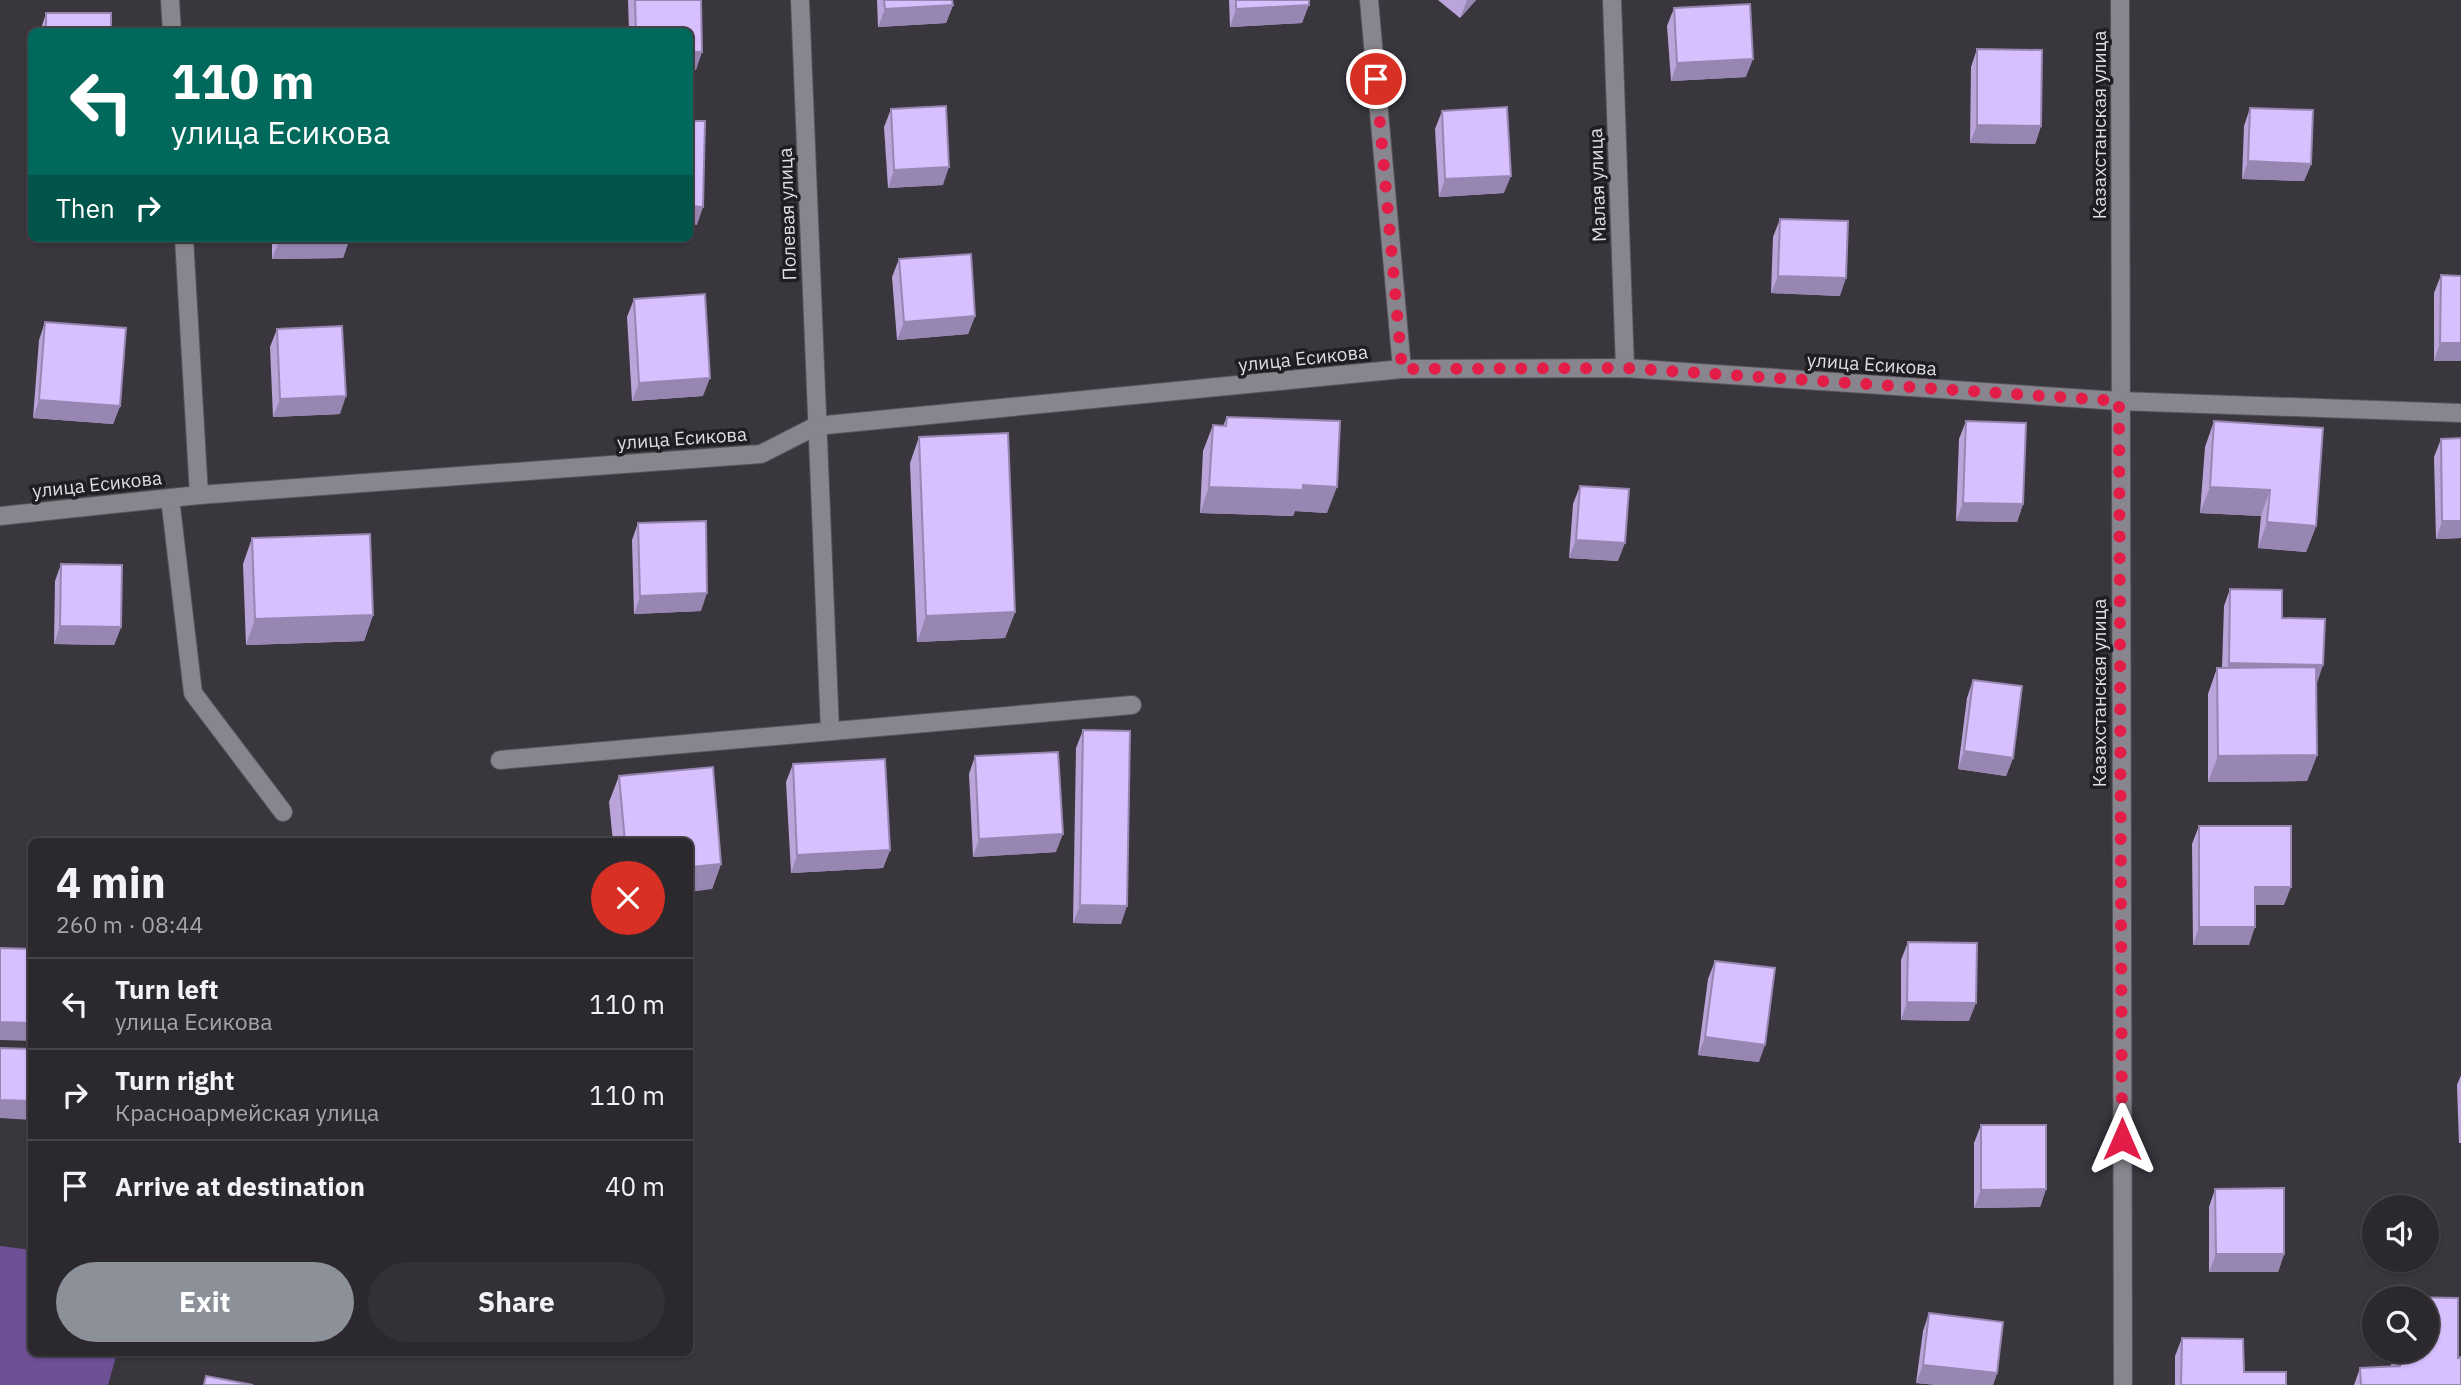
<!DOCTYPE html>
<html lang="en">
<head>
<meta charset="utf-8">
<style>
  body { margin:0; font-family:"IBM Plex Sans",sans-serif; background:#333036; color:#f1f3f6; height:100vh; display:flex; flex-direction:column; font-size:26px; white-space:nowrap }
  * { box-sizing:border-box; margin:0 }
  p { font-size:23px; color:#a6a6aa }
  .icon { flex:none; width:38px; height:38px; fill:none; stroke:currentColor; stroke-width:2; stroke-linecap:round; stroke-linejoin:round }
  .map { position:relative; flex:1; overflow:hidden }
  .drawer { position:absolute; left:28px; top:838px; width:665px; height:518px; display:flex; flex-direction:column; background:#2b282e; border-radius:10px; box-shadow:0 2px 5px #0004,0 0 0 2px #47444a }
  .drawer>* { flex:none }
  .banner { position:absolute; left:28px; top:28px; width:665px; height:214px; border-radius:10px; box-shadow:0 2px 5px #0004,0 0 0 2px #47444a; background:#00695c; color:#fff; overflow:hidden }
  .fabs { position:absolute; left:2362px; top:1195px; display:grid; gap:14px }
  .fabs a { display:grid; place-items:center; width:77px; height:77px; border-radius:50%; background:#2b282e; box-shadow:0 2px 5px #0004,0 0 0 2px #47444a; font-size:35px }
  .pin { position:absolute; display:grid; place-items:center; width:60px; height:60px; color:#fff; margin:-30px; border:4px solid #fff; border-radius:50%; box-shadow:0 2px 7px #0007 }
  .me { position:absolute; width:77px; margin:-38px; rotate:0deg; stroke-linejoin:round; filter:drop-shadow(0 0 5px #0008) }
  .turn { display:flex; align-items:center; gap:24px; height:147px; padding:0 28px; font-size:32px }
  .turn .icon { width:91px; height:91px; stroke-width:2.5 }
  .turn b { display:block; font-size:49px; line-height:60px }
  .then { display:flex; align-items:center; height:66px; padding:0 28px; background:#0003; gap:14px; font-size:26px }
  .round { display:grid; place-items:center; flex:none; width:74px; height:74px; border-radius:37px; background:#333036 }
  .headline { display:flex; align-items:center; justify-content:space-between; height:119px; padding:0 28px }
  h1 { font-size:42px; font-weight:700; line-height:52px }
  .action { display:flex; gap:14px; margin-top:auto; padding:14px 28px }
  .action a { flex:1; height:80px; border-radius:42px; background:#8c9099; color:#fff; font-size:28px; font-weight:700; line-height:80px; text-align:center }
  .action a+a { background:#333036; color:#f1f3f6 }
  ul { padding:0; list-style:none }
  li { display:flex; align-items:center; gap:21px; height:91px; padding:0 28px; border-top:2px solid #47444a }
  li div { flex:1 }
  li b { display:block; font-size:26px }
  li em { font-style:normal }
  .map>svg:first-child { display:block }
  .green { fill:#6e5096 }
  .lines { fill:none; stroke-linecap:round; stroke-linejoin:round }
  .minor-casing { stroke:#55545a; stroke-width:20 }
  .minor { stroke:#88858e; stroke-width:18 }
  .wall { fill:#baa4da }
  .shaded-wall { fill:#9786b2 }
  .building { fill:#d8bffe; stroke:#9786b2; stroke-width:2 }
  .route { stroke:#e11d48; stroke-width:12; stroke-dasharray:0 21.6 }
  .labels { text-anchor:middle; stroke-width:7; stroke-linejoin:round; paint-order:stroke }
  .street-label { font-size:19px; fill:#dfdee2; stroke:#201e22 }
</style>
</head>
<body>
<div class="map">
<svg width="2461" height="1385" viewBox="0 0 2461 1385">
  <rect width="100%" height="100%" fill="#39363e"/>
  <polygon class="green" points="0,1246 31,1250 32,1353 117,1353 108,1385 0,1385"/>
  <g class="lines">
    <g class="minor-casing">
      <g id="minor">
        <polyline points="170,0 172,32"/>
        <polyline points="800,0 830,731"/>
        <polyline points="1369,0 1402,369"/>
        <polyline points="1612,0 1625,368"/>
        <polyline points="2120,0 2123,1385"/>
        <polyline points="184,238 199,495"/>
        <polyline points="170,498 193,693 283,812"/>
        <polyline points="0,516 199,495 761,454 816,426 1402,369 1625,368 2119,401 2461,413"/>
        <polyline points="500,760 1132,705"/>
      </g>
    </g>
    <use href="#minor" class="minor"/>
  </g>
  <g class="wall">
    <polygon points="628,0 701,0 696,70 690,32 629,32"/>
    <polygon points="877,0 952,0 953,5 946,23 878,27"/>
    <polygon points="1229,0 1309,0 1302,23 1230,27"/>
    <polygon points="1438,0 1476,0 1460,18"/>
    <polygon points="1674,8 1746,77 1671,81 1667,26"/>
    <polygon points="46,13 111,32 40,32"/>
    <polygon points="1977,49 2041,126 2035,144 1970,143 1971,67"/>
    <polygon points="2250,108 2311,164 2304,181 2242,179 2244,126"/>
    <polygon points="891,109 943,185 888,188 884,127"/>
    <polygon points="1442,111 1504,193 1439,197 1435,129"/>
    <polygon points="1780,219 1840,296 1771,293 1773,237"/>
    <polygon points="272,238 349,238 349,240 343,258 272,259"/>
    <polygon points="899,259 975,316 968,334 897,340 892,277"/>
    <polygon points="2441,275 2461,361 2434,361 2434,293"/>
    <polygon points="634,299 703,396 632,401 627,317"/>
    <polygon points="45,322 120,406 113,424 33,418 39,340"/>
    <polygon points="277,329 340,414 273,417 270,347"/>
    <polygon points="1227,417 1327,513 1295,511 1293,516 1200,513 1203,451 1213,425 1223,426"/>
    <polygon points="1966,421 2023,504 2017,522 1956,521 1959,439"/>
    <polygon points="2214,421 2316,526 2306,552 2258,548 2261,516 2200,513 2205,447"/>
    <polygon points="919,437 1015,612 1005,638 917,642 910,463"/>
    <polygon points="2461,438 2461,538 2436,539 2434,457 2441,439"/>
    <polygon points="1580,486 1618,561 1569,558 1573,504"/>
    <polygon points="638,523 701,611 634,614 632,540"/>
    <polygon points="252,538 373,615 364,641 246,645 243,564"/>
    <polygon points="61,564 121,627 114,645 54,644 55,581"/>
    <polygon points="2230,589 2282,618 2316,683 2317,755 2307,781 2208,782 2208,694 2217,668 2222,668 2224,606"/>
    <polygon points="1973,680 2013,758 2006,776 1958,769 1967,698"/>
    <polygon points="1083,730 1121,924 1073,923 1076,748"/>
    <polygon points="975,756 1056,852 973,857 969,774"/>
    <polygon points="793,764 890,850 883,868 791,873 786,782"/>
    <polygon points="619,776 721,864 712,889 690,842 613,842 609,802"/>
    <polygon points="2199,826 2284,905 2255,905 2249,945 2193,945 2192,844"/>
    <polygon points="1908,942 1969,1021 1901,1020 1901,960"/>
    <polygon points="1715,961 1759,1062 1698,1055 1708,979"/>
    <polygon points="2461,1075 2461,1143 2459,1143 2457,1085"/>
    <polygon points="1981,1125 2046,1189 2040,1207 1974,1208 1974,1143"/>
    <polygon points="2215,1189 2284,1254 2278,1272 2209,1272 2209,1207"/>
    <polygon points="2402,1297 2458,1298 2458,1358 2461,1357 2461,1385 2354,1385 2360,1368 2391,1366 2392,1351 2427,1351 2427,1298 2402,1298"/>
    <polygon points="1929,1313 1997,1373 1993,1385 1937,1385 1916,1383 1923,1331"/>
    <polygon points="2182,1338 2244,1372 2286,1385 2175,1385 2175,1356"/>
  </g>
  <g class="shaded-wall">
    <polygon points="1467,0 1476,0 1460,18"/>
    <polygon points="953,5 946,23 878,27 885,9"/>
    <polygon points="1309,5 1302,23 1230,27 1236,9"/>
    <polygon points="690,52 702,52 696,70 690,70"/>
    <polygon points="1753,59 1746,77 1671,81 1677,63"/>
    <polygon points="1977,125 2041,126 2035,144 1970,143"/>
    <polygon points="2248,161 2311,164 2304,181 2242,179"/>
    <polygon points="949,167 943,185 888,188 894,170"/>
    <polygon points="1511,176 1504,193 1439,197 1445,179"/>
    <polygon points="690,206 703,207 697,225 690,224"/>
    <polygon points="349,240 343,258 272,259 279,241"/>
    <polygon points="1778,276 1846,278 1840,296 1771,293"/>
    <polygon points="975,316 968,334 897,340 904,322"/>
    <polygon points="2440,343 2461,343 2461,361 2434,361"/>
    <polygon points="710,378 703,396 632,401 639,383"/>
    <polygon points="346,396 340,414 273,417 280,399"/>
    <polygon points="39,400 120,406 113,424 33,418"/>
    <polygon points="1303,485 1337,487 1327,513 1295,511 1293,516 1200,513 1209,487"/>
    <polygon points="2210,487 2270,490 2261,516 2200,513"/>
    <polygon points="1963,503 2023,504 2017,522 1956,521"/>
    <polygon points="2442,521 2461,521 2461,538 2436,539"/>
    <polygon points="2267,522 2316,526 2306,552 2258,548"/>
    <polygon points="1576,540 1625,543 1618,561 1569,558"/>
    <polygon points="707,593 701,611 634,614 640,596"/>
    <polygon points="1015,612 1005,638 917,642 926,616"/>
    <polygon points="373,615 364,641 246,645 255,619"/>
    <polygon points="60,626 121,627 114,645 54,644"/>
    <polygon points="2229,663 2323,665 2317,683 2222,681"/>
    <polygon points="1964,751 2013,758 2006,776 1958,769"/>
    <polygon points="2317,755 2307,781 2208,782 2218,756"/>
    <polygon points="1063,834 1056,852 973,857 979,839"/>
    <polygon points="890,850 883,868 791,873 797,855"/>
    <polygon points="721,864 712,889 690,892 690,867"/>
    <polygon points="2255,887 2291,887 2284,905 2249,905"/>
    <polygon points="1080,905 1127,906 1121,924 1073,923"/>
    <polygon points="2199,927 2255,927 2249,945 2193,945"/>
    <polygon points="1907,1002 1976,1003 1969,1021 1901,1020"/>
    <polygon points="0,1022 32,1023 32,1041 0,1040"/>
    <polygon points="1705,1037 1765,1045 1759,1062 1698,1055"/>
    <polygon points="0,1100 32,1101 32,1120 0,1118"/>
    <polygon points="2046,1189 2040,1207 1974,1208 1981,1190"/>
    <polygon points="2216,1254 2284,1254 2278,1272 2209,1272"/>
    <polygon points="1923,1365 1997,1373 1993,1385 1937,1385 1916,1383"/>
  </g>
  <g class="building">
    <polygon points="635,0 701,0 702,52 690,52 690,32 636,32"/>
    <polygon points="884,0 952,0 953,5 885,9"/>
    <polygon points="1236,0 1309,0 1309,5 1236,9"/>
    <polygon points="1750,4 1753,59 1677,63 1674,8"/>
    <rect x="46" y="13" width="65" height="19"/>
    <polygon points="1977,49 2042,50 2041,126 1977,125"/>
    <polygon points="946,106 949,167 894,170 891,109"/>
    <polygon points="1507,107 1511,176 1445,179 1442,111"/>
    <polygon points="2250,108 2313,110 2311,164 2248,161"/>
    <polygon points="690,121 705,121 703,207 690,206"/>
    <polygon points="1780,219 1848,221 1846,278 1778,276"/>
    <polygon points="278,238 349,238 349,240 279,241"/>
    <polygon points="971,254 975,316 904,322 899,259"/>
    <polygon points="2441,275 2461,276 2461,343 2440,343"/>
    <polygon points="705,294 710,378 639,383 634,299"/>
    <polygon points="45,322 126,328 120,406 39,400"/>
    <polygon points="342,326 346,396 280,399 277,329"/>
    <polygon points="1227,417 1340,421 1337,487 1303,485 1303,490 1209,487 1213,425 1226,426"/>
    <polygon points="1966,421 2026,423 2023,504 1963,503"/>
    <polygon points="2214,421 2323,428 2316,526 2267,522 2270,490 2210,487"/>
    <polygon points="1008,433 1015,612 926,616 919,437"/>
    <polygon points="2461,438 2461,521 2442,521 2441,439"/>
    <polygon points="1580,486 1629,489 1625,543 1576,540"/>
    <polygon points="706,521 707,593 640,596 638,523"/>
    <polygon points="370,534 373,615 255,619 252,538"/>
    <polygon points="61,564 122,565 121,627 60,626"/>
    <polygon points="2230,589 2282,590 2282,618 2325,619 2323,665 2229,663"/>
    <polygon points="2316,667 2317,755 2218,756 2217,668"/>
    <polygon points="1973,680 2022,686 2013,758 1964,751"/>
    <polygon points="1083,730 1130,731 1127,906 1080,905"/>
    <polygon points="1058,752 1063,834 979,839 975,756"/>
    <polygon points="885,759 890,850 797,855 793,764"/>
    <polygon points="713,767 721,864 690,867 690,842 625,842 619,776"/>
    <polygon points="2199,826 2291,826 2291,887 2255,887 2255,927 2199,927"/>
    <polygon points="1908,942 1977,943 1976,1003 1907,1002"/>
    <polygon points="0,948 32,949 32,1023 0,1022"/>
    <polygon points="1715,961 1775,968 1765,1045 1705,1037"/>
    <polygon points="0,1048 32,1049 32,1101 0,1100"/>
    <polygon points="1981,1125 2046,1125 2046,1189 1981,1190"/>
    <polygon points="2284,1188 2284,1254 2216,1254 2215,1189"/>
    <polygon points="2402,1297 2458,1298 2458,1358 2461,1357 2461,1385 2361,1385 2360,1368 2400,1366 2400,1351 2427,1351 2427,1298 2402,1298"/>
    <polygon points="1929,1313 2003,1322 1997,1373 1923,1365"/>
    <polygon points="2182,1338 2243,1339 2244,1372 2286,1372 2286,1385 2181,1385"/>
    <polygon points="206,1376 253,1385 204,1385"/>
  </g>
  <g class="lines">
    <polyline class="route" points="1376,79 1402,369 1625,368 2119,401 2122,1139"/>
  </g>
  <g class="labels">
    <g class="street-label">
      <text transform="translate(2099 125) rotate(-90)" y="7">Казахстанская улица</text>
      <text transform="translate(1597 185) rotate(-92)" y="7">Малая улица</text>
      <text transform="translate(787 214) rotate(-92)" y="7">Полевая улица</text>
      <text transform="translate(1303 358) rotate(-6)" y="7">улица Есикова</text>
      <text transform="translate(1872 364) rotate(4)" y="7">улица Есикова</text>
      <text transform="translate(682 438) rotate(-4)" y="7">улица Есикова</text>
      <text transform="translate(97 484) rotate(-6)" y="7">улица Есикова</text>
      <text transform="translate(2099 693) rotate(-90)" y="7">Казахстанская улица</text>
    </g>
  </g>
</svg>
<div class="fabs">
<a><svg class="icon" aria-label="sound" viewBox="0 0 24 24"><path d="M4 9h4l5-4v14l-5-4H4zM17 9q2 3 0 6"/></svg></a>
<a><svg class="icon" aria-label="search" viewBox="0 0 24 24"><circle cx="10" cy="10" r="6"/><path d="M15 15l6 6"/></svg></a>
</div>
<div class="pin" style="left:1376px;top:79px;background:#d93025"><svg class="icon" aria-label="arrive" viewBox="0 0 24 24"><path d="M6 21V4h12l-3 4 3 4H6"/></svg></div>
<svg class="me" style="left:2122px;top:1139px" viewBox="-20 -20 40 40"><path d="M0-17L14 15 0 8-14 15z" fill="#e11d48" stroke="#fff" stroke-width="4"/></svg>
<div class="banner">
<div class="turn"><svg class="icon" aria-label="left" viewBox="0 0 24 24"><path d="M17 20v-9H6M10 6l-5 5 5 5"/></svg><div><b>110 m</b>улица Есикова</div></div>
<div class="then">Then<svg class="icon" aria-label="right" viewBox="0 0 24 24"><path d="M7 20v-9h11M14 6l5 5-5 5"/></svg></div>
</div>
<section class="drawer">
<div class="headline"><div><h1>4 min</h1><p>260 m · 08:44</p></div><a class="round" style="background:#d93025;color:#fff"><svg class="icon" aria-label="close" viewBox="0 0 24 24"><path d="M6 6l12 12M18 6L6 18"/></svg></a></div>
<ul>
<li><svg class="icon" aria-label="left" viewBox="0 0 24 24"><path d="M17 20v-9H6M10 6l-5 5 5 5"/></svg><div><b>Turn left</b><p>улица Есикова</p></div><em>110 m</em></li>
<li><svg class="icon" aria-label="right" viewBox="0 0 24 24"><path d="M7 20v-9h11M14 6l5 5-5 5"/></svg><div><b>Turn right</b><p>Красноармейская улица</p></div><em>110 m</em></li>
<li><svg class="icon" aria-label="arrive" viewBox="0 0 24 24"><path d="M6 21V4h12l-3 4 3 4H6"/></svg><div><b>Arrive at destination</b></div><em>40 m</em></li>
</ul>
<div class="action"><a>Exit</a><a>Share</a></div>
</section>
</div>
</body>
</html>
